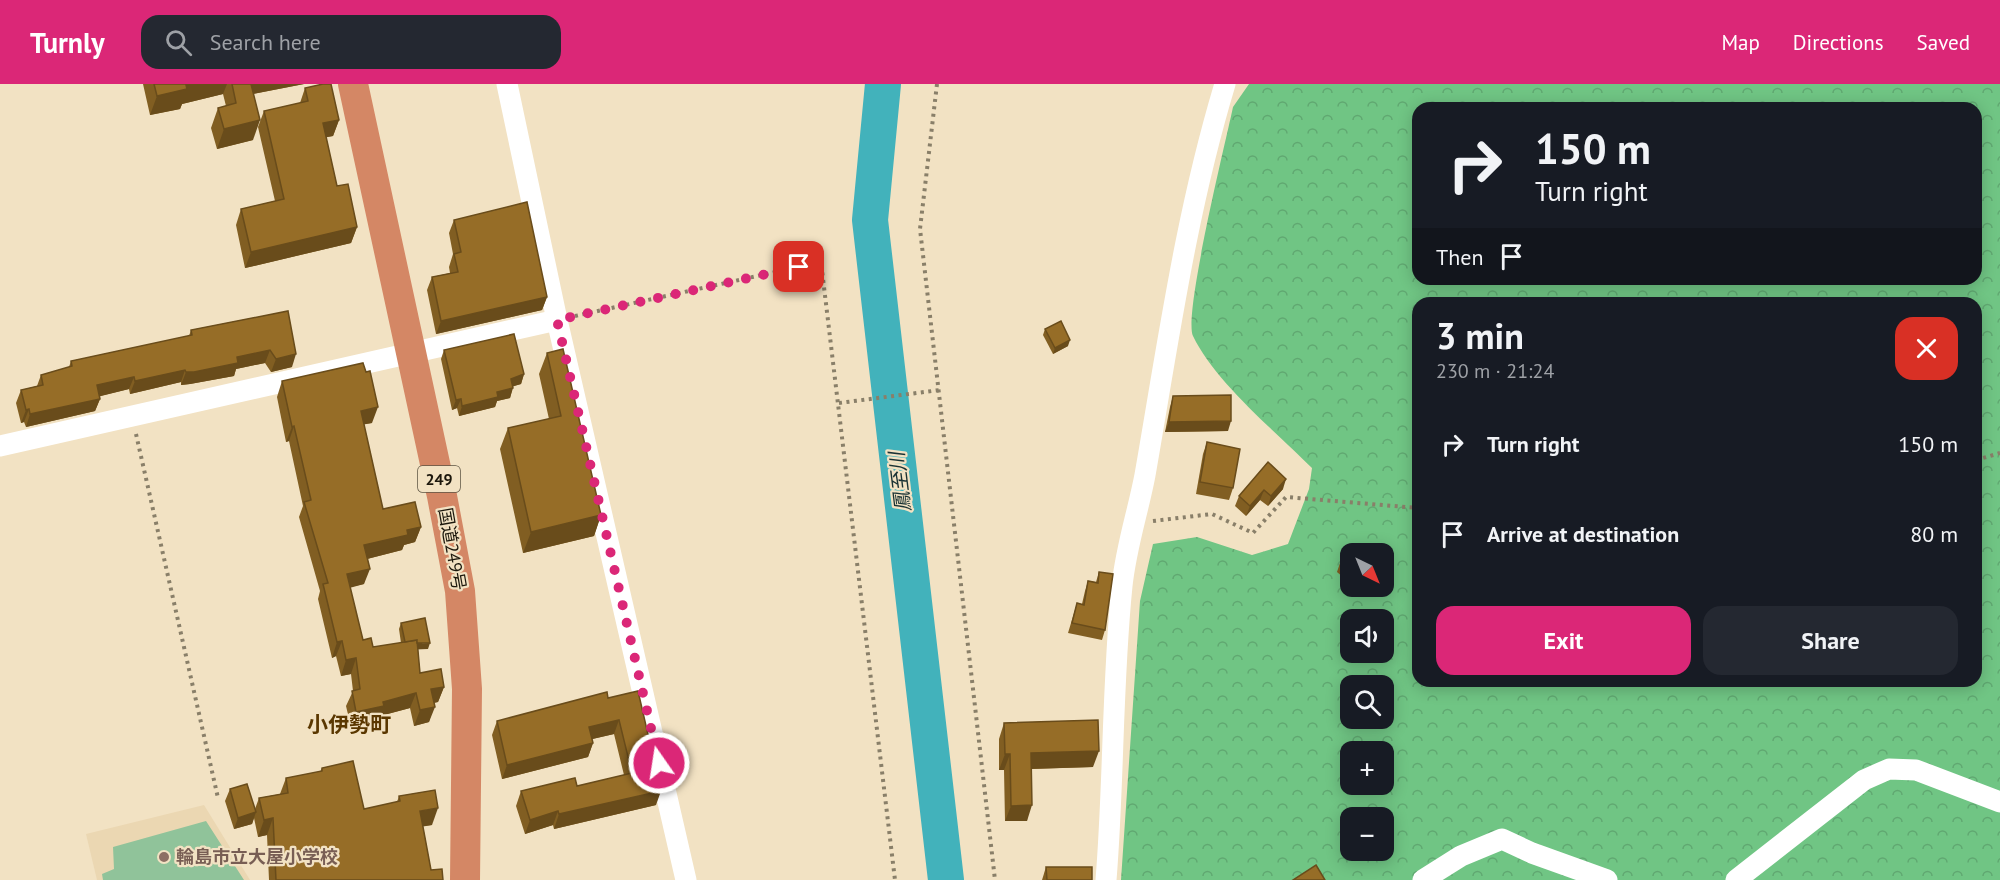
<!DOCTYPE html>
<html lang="en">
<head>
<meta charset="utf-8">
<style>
  body { margin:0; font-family:"PT Sans","Noto Sans JP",sans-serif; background:#242831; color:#f1f3f6; height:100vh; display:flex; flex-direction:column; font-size:22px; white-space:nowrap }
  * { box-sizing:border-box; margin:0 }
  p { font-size:20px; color:#9ea1a6 }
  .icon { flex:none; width:33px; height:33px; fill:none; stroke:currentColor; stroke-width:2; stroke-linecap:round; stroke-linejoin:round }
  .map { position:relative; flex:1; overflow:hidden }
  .details { position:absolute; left:1412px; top:213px; width:570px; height:390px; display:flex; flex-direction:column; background:#171b24; border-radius:18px; box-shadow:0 3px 15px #0003 }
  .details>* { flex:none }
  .top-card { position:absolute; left:1412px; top:18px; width:570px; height:183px; border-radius:18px; box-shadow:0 3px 15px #0003; background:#171b24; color:#f1f3f6; overflow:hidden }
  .needle { width:39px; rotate:137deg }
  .tools { position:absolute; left:1340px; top:459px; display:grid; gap:12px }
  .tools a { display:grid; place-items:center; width:54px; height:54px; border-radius:12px; background:#171b24; box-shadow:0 3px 15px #0003; font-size:30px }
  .pin { position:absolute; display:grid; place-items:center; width:51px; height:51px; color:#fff; margin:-26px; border-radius:12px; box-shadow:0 3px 9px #0006 }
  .me { position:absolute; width:66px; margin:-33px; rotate:347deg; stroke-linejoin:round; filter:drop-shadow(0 0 4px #0008) }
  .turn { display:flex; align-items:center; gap:21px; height:126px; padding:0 24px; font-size:27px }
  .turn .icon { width:78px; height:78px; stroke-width:2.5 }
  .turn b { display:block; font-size:42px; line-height:51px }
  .then { display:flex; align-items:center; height:57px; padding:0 24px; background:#0003; gap:12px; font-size:22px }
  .round { display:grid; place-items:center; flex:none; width:63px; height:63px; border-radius:18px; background:#242831 }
  .head { display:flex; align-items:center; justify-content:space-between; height:102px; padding:0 24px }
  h1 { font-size:36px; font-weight:700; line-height:45px }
  .action { display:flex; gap:12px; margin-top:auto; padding:12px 24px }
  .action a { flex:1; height:69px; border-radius:18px; background:#db2777; color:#fff; font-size:24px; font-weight:700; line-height:69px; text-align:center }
  .action a+a { background:#242831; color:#f1f3f6 }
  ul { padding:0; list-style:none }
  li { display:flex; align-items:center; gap:18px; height:90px; padding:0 24px }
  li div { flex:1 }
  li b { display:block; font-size:22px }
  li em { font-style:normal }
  header { display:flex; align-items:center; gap:36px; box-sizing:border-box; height:84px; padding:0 30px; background:#db2777; color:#fff }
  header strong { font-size:28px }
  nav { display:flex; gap:33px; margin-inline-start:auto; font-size:21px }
  .search { width:420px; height:54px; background:#242831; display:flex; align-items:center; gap:15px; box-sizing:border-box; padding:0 21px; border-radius:18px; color:#9ea1a6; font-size:22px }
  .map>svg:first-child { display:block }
  .built { fill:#ebd7b2 }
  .forest { fill:url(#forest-crowns); fill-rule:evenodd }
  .green { fill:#90c39a }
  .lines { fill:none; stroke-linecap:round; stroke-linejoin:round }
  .river { stroke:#42b2bb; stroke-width:36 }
  .path { stroke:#897f69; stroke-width:4; stroke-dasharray:3 4.5; stroke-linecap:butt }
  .minor { stroke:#fff; stroke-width:21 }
  .highway { stroke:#d48765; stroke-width:30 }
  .wall { fill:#815e22 }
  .shaded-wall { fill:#694c1b }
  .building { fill:#966d27; stroke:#694c1b; stroke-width:1.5 }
  .route { stroke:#db2777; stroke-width:10; stroke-dasharray:0 18 }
  .education-dot { fill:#8d6e63; stroke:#f2e2c3; stroke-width:2 }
  .labels { text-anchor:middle; stroke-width:4.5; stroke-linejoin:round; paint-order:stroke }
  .shield { fill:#f2e2c3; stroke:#5c5443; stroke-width:1.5 }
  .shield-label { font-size:16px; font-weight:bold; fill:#1c170c }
  .street-label { font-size:18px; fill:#1c170c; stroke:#f2e2c3 }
  .education-label { font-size:18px; font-weight:bold; fill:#785e54; stroke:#f2e2c3; text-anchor:start }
  .water-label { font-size:20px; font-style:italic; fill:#193234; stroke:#f2e2c3 }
  .quarter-label { font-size:21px; font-weight:bold; fill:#5a3700; stroke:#f2e2c3 }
</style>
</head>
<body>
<header>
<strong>Turnly</strong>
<div class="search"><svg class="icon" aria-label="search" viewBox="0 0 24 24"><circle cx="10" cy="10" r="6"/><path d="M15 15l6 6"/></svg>Search here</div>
<nav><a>Map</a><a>Directions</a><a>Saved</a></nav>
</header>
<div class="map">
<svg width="2000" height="796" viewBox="0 0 2000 796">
  <defs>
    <pattern id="forest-crowns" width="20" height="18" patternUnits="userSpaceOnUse" patternTransform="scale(1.5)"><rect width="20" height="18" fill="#70c584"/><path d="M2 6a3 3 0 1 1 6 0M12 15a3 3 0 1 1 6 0" fill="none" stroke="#60a871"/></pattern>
  </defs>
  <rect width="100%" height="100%" fill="#f2e2c3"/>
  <polygon class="built" points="204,721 250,796 97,796 86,750"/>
  <path class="forest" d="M 1249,0 L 2000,0 L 2000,796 L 1121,796 L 1140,517 L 1153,460 L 1197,453 L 1252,471 L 1288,460 L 1309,405 L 1312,384 C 1275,347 1215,298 1193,252 C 1183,231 1226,57 1233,23 ZM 1418,24 L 1976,24 L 1976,195 L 1418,195 ZM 1418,219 L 1976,219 L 1976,597 L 1418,597 ZM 1350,470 L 1383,470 L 1383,502 L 1350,502 ZM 1350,536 L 1383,536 L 1383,568 L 1350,568 ZM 1350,602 L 1383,602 L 1383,634 L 1350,634 ZM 1350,668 L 1383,668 L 1383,700 L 1350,700 ZM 1350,734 L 1383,734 L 1383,766 L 1350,766 Z"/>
  <polygon class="green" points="206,737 244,796 103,796 102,790 114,785 113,763"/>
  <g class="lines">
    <polyline class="river" points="883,0 870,136 946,796"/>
    <g class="path">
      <polyline points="937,0 920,145 995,796"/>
      <polyline points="575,232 821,178 895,796"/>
      <polyline points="839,319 940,306"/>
      <polyline points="136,350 218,714"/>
      <polyline points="1976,376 2000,369"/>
      <polyline points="1153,437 1212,430 1253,449 1286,413 1418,424"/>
    </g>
    <g class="minor">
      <polyline points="507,0 557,236 686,796"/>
      <polyline points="0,362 557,236"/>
      <path d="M 1106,796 C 1114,698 1112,599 1122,502 C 1126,463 1138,428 1145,391 C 1168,259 1186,129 1225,0"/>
      <polyline points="1423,796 1461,772 1502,755 1532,769 1607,796"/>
      <polyline points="1736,796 1864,696 1889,685 1916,686 2000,718"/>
    </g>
    <polyline class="highway" points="353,0 442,412 460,507 467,605 465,796"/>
  </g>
  <g class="wall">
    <polygon points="143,0 304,0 253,10 253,56 217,65 211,44 218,24 226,22 223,10 182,20 180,25 150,31"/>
    <polygon points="305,4 339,36 333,52 326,53 337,102 357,143 351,159 245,184 236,141 241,125 275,117 258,43 264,27 300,19"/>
    <polygon points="454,136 547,213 542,226 436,250 427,206 432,193 450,189 449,183 453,170 449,149"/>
    <polygon points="288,227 292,283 271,288 265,279 236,285 234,292 190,300 181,301 181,298 130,310 129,305 100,312 100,315 95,327 26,343 24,338 21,339 16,319 21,306 37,302 41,291 69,283 71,277 189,252 191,246"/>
    <polygon points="1045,245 1068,262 1053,270 1043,251"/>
    <polygon points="444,266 524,290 521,300 513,302 510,314 497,317 495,323 459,332 457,324 452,326 441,275"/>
    <polygon points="547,269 601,431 594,452 523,469 500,365 508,344 549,335 539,290"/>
    <polygon points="282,297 372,339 364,340 383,425 421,443 415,458 404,461 402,466 367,475 364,500 350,503 363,556 373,563 401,559 399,545 401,539 428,565 418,565 420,589 444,603 438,618 434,619 429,638 414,642 410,624 380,632 378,638 351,643 346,622 353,607 351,590 341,592 336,572 332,574 318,515 320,507 299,433 303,422 289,357 286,358 277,313"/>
    <polygon points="1173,312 1228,347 1165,348 1170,323"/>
    <polygon points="1207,358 1233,404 1229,416 1196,410 1203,370"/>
    <polygon points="1268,378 1283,405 1268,422 1260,416 1246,432 1235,422 1239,412"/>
    <polygon points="1350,470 1350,499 1337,488 1341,476"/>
    <polygon points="1099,488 1105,546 1102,556 1068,549 1077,519 1082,520 1085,507 1088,497 1096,498"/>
    <polygon points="1354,502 1373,502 1364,512"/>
    <polygon points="638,607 656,721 554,745 553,741 525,750 516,722 521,707 577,702 624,691 614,650 592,655 593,659 588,673 502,695 492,651 497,637 608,614"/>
    <polygon points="1004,639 1093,683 1032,685 1027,737 1005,737 1004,686 999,686 999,655"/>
    <polygon points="322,684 364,725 397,718 399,712 432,741 423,742 431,786 443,796 269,796 267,751 258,753 254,734 252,740 234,745 225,717 230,705 255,725 259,714 280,710 286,694 320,688"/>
    <polygon points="1046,783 1092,796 1042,796"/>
  </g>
  <g class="shaded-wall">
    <polygon points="189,0 227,0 223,10 182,20 180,25 150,31 157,12"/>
    <polygon points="246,0 304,0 242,12"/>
    <polygon points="260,36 253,56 217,65 224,45"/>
    <polygon points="339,36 333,52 317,55 323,39"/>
    <polygon points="357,143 351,159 245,184 251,168"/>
    <polygon points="547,213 542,226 436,250 441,237"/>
    <polygon points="1070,256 1068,262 1053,270 1055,264"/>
    <polygon points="270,266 265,279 236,285 234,292 190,300 181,301 186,288 237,273"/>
    <polygon points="296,270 292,283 271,288 276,275"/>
    <polygon points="185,286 181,298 130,310 135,297"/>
    <polygon points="524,290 521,300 508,304 511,295"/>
    <polygon points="134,293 129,305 93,314 97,301"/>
    <polygon points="513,304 510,314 497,317 495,323 459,332 462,322 497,308"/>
    <polygon points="100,315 95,327 26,343 30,330"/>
    <polygon points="461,315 457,324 452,326 456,316"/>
    <polygon points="378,323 372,339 355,342 361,327"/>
    <polygon points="29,325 24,338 21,339 26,326"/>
    <polygon points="1231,337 1228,347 1165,348 1169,338"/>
    <polygon points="294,342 289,357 286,358 292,343"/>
    <polygon points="1286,395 1283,405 1268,422 1271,412"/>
    <polygon points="1264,406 1260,416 1246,432 1250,422"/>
    <polygon points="601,431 594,452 523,469 531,448"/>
    <polygon points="421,443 415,458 404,461 402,466 359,477 364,461 407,446"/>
    <polygon points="370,485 364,500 342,506 347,490"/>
    <polygon points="1368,502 1373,502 1364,512"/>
    <polygon points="342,557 336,572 332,574 337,558"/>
    <polygon points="430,559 428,565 403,566 405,560"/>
    <polygon points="356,574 351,590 341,592 346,576"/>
    <polygon points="444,603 438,618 425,620 431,605"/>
    <polygon points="416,609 410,624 380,632 378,638 351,643 356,628 383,618"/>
    <polygon points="435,623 429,638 414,642 420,626"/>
    <polygon points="619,636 614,650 584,657 589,643"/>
    <polygon points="593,659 588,673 502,695 507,681"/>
    <polygon points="1099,667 1093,683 1026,685 1031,669"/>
    <polygon points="1005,670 1010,670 1004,686 999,686"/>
    <polygon points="661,707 656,721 554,745 559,730"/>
    <polygon points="1032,721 1027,737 1005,737 1011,722"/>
    <polygon points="438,724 432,741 414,744 420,727"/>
    <polygon points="558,727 553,741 525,750 530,736"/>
    <polygon points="256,728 252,740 234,745 238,734"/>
    <polygon points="273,734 267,751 258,753 264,736"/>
  </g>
  <g class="building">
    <polygon points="154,0 189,0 186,1 187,5 157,12"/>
    <polygon points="232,0 251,0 260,36 224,45 218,24 236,19"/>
    <polygon points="323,0 331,0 339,36 323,39 337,102 348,100 357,143 251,168 241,125 284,115 264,27 308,17 305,4"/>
    <polygon points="527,118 547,213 441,237 432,193 458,188 454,170 461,168 454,136"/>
    <polygon points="288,227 296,270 276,275 270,266 237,273 238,279 194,288 186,288 185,286 135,297 134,293 97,301 100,315 30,330 29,325 26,326 21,306 43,301 41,291 72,282 71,277 192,251 191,246"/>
    <polygon points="1061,237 1070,256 1055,264 1045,245"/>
    <polygon points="514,250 524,290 511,295 513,304 497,308 498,313 462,322 461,315 456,316 444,266"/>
    <polygon points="563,265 601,431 531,448 508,344 561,332 547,269"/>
    <polygon points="363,279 366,288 370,287 378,323 361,327 383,425 415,418 421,443 407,446 408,451 364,461 370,485 347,490 363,556 371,554 373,563 417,556 420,589 441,585 444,603 431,605 435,623 420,626 416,609 383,618 384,622 356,628 352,607 360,605 356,574 346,576 342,557 337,558 323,500 328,499 304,418 311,416 294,342 292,343 282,297"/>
    <polygon points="1231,311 1231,337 1169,338 1173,312"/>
    <polygon points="1207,358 1240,365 1233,404 1200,398"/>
    <polygon points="1268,378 1286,395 1271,412 1264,406 1250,422 1239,412"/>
    <polygon points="1355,461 1365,470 1350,470 1350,484 1341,476"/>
    <polygon points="1099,488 1113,490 1105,546 1072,539 1077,519 1084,521 1088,497 1098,499"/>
    <polygon points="425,534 430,559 417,559 417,556 405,558 401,539"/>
    <polygon points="638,607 661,707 559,730 558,727 530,736 521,707 575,694 577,702 632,689 619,636 589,643 593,659 507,681 497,637 607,608 608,614"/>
    <polygon points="1098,636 1099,667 1031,669 1032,721 1011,722 1010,670 1005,670 1004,639"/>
    <polygon points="353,677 364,725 400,717 399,712 435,706 438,724 420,727 431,786 442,785 443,796 276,796 273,734 264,736 259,714 288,709 286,694 322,687 322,684"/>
    <polygon points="247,700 256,728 238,734 230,705"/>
    <polygon points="1316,781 1325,796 1293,796"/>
    <polygon points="1046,783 1092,783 1092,796 1047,796"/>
  </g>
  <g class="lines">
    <polyline class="route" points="659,679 557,236 799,183"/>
  </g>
  <circle class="education-dot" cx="164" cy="773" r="6"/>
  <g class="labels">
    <rect class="shield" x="418" y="382" width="42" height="26" rx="4.5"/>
    <g class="shield-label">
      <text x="439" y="401">249</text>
    </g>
    <g class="street-label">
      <text transform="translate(452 465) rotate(80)" y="6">国道249号</text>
    </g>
    <g class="education-label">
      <text x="176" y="779">輪島市立大屋小学校</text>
    </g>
    <g class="water-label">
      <text transform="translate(900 398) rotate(-97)" y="7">鳳至川</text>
    </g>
    <g class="quarter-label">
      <text x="349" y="648">小伊勢町</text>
    </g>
  </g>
</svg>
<div class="tools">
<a><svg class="needle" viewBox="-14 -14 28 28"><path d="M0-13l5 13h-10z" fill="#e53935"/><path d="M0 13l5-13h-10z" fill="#9ea1a6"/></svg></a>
<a><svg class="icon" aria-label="sound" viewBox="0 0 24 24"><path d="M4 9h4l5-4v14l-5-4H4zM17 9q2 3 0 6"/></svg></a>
<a><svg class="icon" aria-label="search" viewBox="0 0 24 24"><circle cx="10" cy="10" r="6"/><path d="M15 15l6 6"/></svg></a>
<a>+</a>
<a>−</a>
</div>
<div class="pin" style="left:799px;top:183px;background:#d93025"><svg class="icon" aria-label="arrive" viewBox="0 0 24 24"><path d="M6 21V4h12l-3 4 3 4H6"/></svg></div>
<svg class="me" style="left:659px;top:679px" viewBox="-20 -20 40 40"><circle r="17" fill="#db2777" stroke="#fff" stroke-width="3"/><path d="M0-11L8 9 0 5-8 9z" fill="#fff"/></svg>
<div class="top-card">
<div class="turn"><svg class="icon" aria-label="right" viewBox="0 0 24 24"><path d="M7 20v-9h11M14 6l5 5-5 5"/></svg><div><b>150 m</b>Turn right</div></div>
<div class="then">Then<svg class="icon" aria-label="arrive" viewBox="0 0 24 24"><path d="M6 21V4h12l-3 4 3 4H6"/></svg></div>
</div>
<section class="details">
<div class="head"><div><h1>3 min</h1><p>230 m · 21:24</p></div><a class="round" style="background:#d93025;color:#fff"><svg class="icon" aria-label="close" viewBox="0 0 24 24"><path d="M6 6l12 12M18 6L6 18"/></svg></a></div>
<ul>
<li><svg class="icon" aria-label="right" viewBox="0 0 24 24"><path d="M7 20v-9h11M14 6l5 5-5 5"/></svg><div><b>Turn right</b></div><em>150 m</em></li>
<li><svg class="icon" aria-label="arrive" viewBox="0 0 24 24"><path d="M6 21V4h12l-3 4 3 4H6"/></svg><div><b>Arrive at destination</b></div><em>80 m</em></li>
</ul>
<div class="action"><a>Exit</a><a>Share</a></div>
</section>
</div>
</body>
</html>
